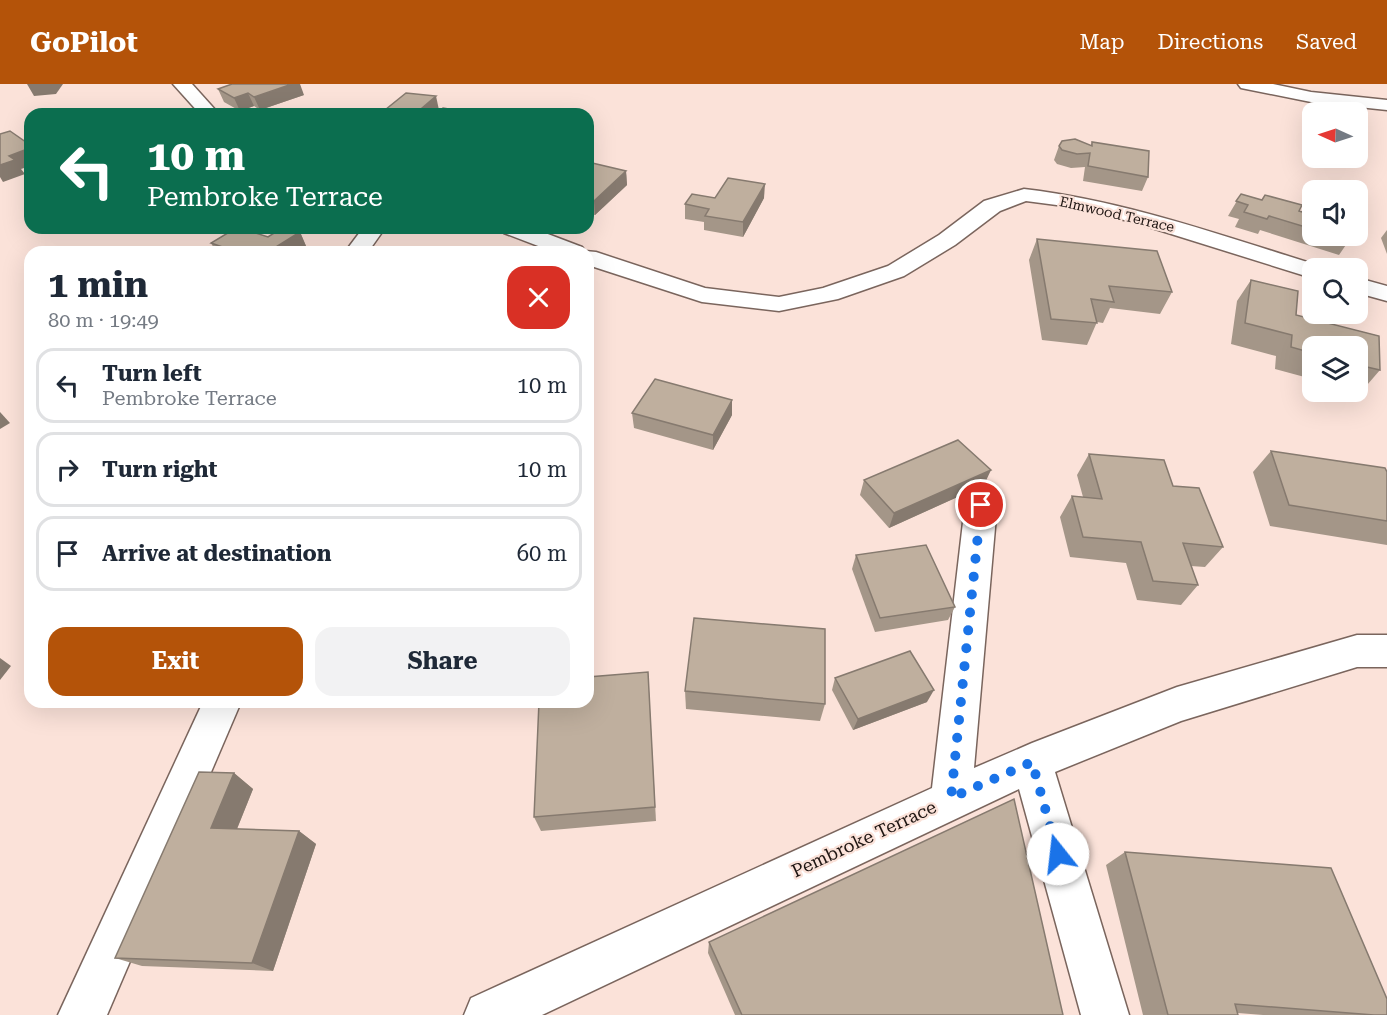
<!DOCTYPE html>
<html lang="en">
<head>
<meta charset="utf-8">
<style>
  body { margin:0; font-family:"Roboto Serif",serif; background:#f2f2f3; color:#1f2937; height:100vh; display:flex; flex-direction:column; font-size:22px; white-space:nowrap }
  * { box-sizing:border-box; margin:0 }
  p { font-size:20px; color:#747a83 }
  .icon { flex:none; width:33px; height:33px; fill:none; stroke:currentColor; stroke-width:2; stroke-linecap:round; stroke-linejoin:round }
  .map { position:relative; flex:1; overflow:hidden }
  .sheet { position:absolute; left:24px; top:162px; width:570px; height:462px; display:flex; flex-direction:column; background:#fff; border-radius:18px; box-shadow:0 6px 24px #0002 }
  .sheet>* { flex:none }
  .top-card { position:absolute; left:24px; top:24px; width:570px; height:126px; border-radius:18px; box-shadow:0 6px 24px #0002; background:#0b6e4f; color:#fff; overflow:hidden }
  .needle { width:39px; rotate:273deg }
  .buttons { position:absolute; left:1302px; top:18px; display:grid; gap:12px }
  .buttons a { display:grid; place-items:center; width:66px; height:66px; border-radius:12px; background:#fff; box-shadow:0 6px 24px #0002; font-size:30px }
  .pin { position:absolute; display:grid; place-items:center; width:51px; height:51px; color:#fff; margin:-26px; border:3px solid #fff; border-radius:50%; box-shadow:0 2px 6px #0007 }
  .me { position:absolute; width:66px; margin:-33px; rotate:344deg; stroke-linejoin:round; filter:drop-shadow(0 0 4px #0008) }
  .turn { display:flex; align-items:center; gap:21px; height:126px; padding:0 24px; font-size:27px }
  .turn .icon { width:78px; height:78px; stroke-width:2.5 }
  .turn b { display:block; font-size:42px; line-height:51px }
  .round { display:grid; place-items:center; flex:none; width:63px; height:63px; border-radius:18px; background:#f2f2f3 }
  .headline { display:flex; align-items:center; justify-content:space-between; height:102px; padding:0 24px }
  h1 { font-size:36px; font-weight:700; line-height:45px }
  .button { display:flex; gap:12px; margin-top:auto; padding:12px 24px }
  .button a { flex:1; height:69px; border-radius:18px; background:#b45309; color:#fff; font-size:24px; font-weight:700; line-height:69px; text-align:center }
  .button a+a { background:#f2f2f3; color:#1f2937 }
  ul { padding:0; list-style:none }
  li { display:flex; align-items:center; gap:18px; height:75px; margin:0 12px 9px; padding:0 12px; border:3px solid #e0e1e3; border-radius:18px }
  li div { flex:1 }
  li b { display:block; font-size:22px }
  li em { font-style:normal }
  header { display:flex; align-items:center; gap:36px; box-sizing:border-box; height:84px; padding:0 30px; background:#b45309; color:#fff }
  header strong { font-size:28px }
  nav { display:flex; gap:33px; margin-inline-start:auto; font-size:21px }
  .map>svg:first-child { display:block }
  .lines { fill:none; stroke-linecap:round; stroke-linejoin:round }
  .minor-casing { stroke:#7a655d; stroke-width:3 }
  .minor { fill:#fff; fill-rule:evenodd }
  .wall { fill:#a49688 }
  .shaded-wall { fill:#867a6f }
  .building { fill:#bfaf9e; stroke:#867a6f; stroke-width:1.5 }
  .route { stroke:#1a73e8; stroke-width:10; stroke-dasharray:0 18 }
  .labels { text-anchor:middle; stroke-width:4.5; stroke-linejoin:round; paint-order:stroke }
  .far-street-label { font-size:14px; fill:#1e1512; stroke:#fbe2d9 }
  .near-street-label { font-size:18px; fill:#1e1512; stroke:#fbe2d9 }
</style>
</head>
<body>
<header>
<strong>GoPilot</strong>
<nav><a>Map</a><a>Directions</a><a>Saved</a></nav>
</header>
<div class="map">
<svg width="1387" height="931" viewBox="0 0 1387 931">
  <rect width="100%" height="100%" fill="#fbe2d9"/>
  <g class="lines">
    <g class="minor-casing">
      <g id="minor">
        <polygon points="173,0 192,0 219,30 200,30"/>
        <polygon points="1238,0 1273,0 1311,8 1387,16 1387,26 1311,18 1241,4"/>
        <path d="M 1024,105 C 1126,117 1223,152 1320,182 L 1322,184 L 1312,184 L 1312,194 L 1136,139 L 1072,123 L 1026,117 L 1000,127 L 955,161 L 904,192 L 838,215 L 779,227 L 702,218 L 588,181 L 588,168 L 554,168 L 504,149 L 501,144 L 532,144 L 582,163 L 585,167 L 596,168 L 705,204 L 779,213 L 823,204 L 888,182 L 939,151 L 984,117 Z"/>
        <polygon points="363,144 385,144 368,168 345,168"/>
        <polygon points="1358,194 1387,202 1387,217 1358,209"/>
        <polygon points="981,409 992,413 997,421 974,684 1032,659 1177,603 1357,551 1387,551 1387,583 1357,583 1181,637 1055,688 1129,931 1081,931 1019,705 542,931 464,931 471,914 932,704 965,421 970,413"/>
        <polygon points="203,618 241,618 107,931 58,931"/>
      </g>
    </g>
    <use href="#minor" class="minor"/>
  </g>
  <g class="wall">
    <polygon points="218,5 304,11 260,26 254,22 240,27 224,18"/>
    <polygon points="1092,58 1148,93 1142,107 1083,97 1085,83 1071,84 1057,80 1054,76 1059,62 1091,61"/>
    <polygon points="588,78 626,87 627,101 595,131 588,130"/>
    <polygon points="1241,110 1312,131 1312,152 1352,152 1339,171 1260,146 1258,150 1235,143 1239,135 1228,132"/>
    <polygon points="715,114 764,114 743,153 704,146 704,138 685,135 685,120"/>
    <polygon points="1387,146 1387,170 1381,154"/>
    <polygon points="300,148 306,162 298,168 216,168 211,159 268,153"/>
    <polygon points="1037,155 1172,208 1160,230 1110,224 1103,239 1097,238 1087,261 1042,256 1029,176"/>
    <polygon points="1251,196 1298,207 1296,231 1379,252 1380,286 1361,308 1358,307 1358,262 1312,262 1312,295 1275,285 1276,272 1231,260 1237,217"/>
    <polygon points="632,329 732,331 713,366 634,344"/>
    <polygon points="1271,367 1387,388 1387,461 1270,442 1253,388"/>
    <polygon points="1089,370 1173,402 1223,463 1205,483 1191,482 1198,501 1181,521 1137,516 1126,479 1070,473 1060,433 1072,412 1083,413 1077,391"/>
    <polygon points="864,396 984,401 889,444 860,411"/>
    <polygon points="856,471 955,523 948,536 875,548 852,485"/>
    <polygon points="648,588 656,737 541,747 534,733"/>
    <polygon points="835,594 927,618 853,646 832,606"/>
    <polygon points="685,607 825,620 820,637 686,625"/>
    <polygon points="234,689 253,705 237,745 299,747 316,760 273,887 142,882 115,874"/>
    <polygon points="1125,768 1387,931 1263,931 1238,929 1238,931 1143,931 1106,781"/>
    <polygon points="709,858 1063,931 735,931 708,869"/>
  </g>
  <g class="shaded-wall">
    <polygon points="27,0 63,0 56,10 34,12"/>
    <polygon points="292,0 300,0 304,11 260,26 254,13"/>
    <polygon points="248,9 254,22 240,27 234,14"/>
    <polygon points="436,12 439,26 434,30 415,30"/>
    <polygon points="30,64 30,82 21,85 25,90 3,98 0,93 0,81 9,72"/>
    <polygon points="626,87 627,101 595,131 594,117"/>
    <polygon points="765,100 764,114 743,153 743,138"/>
    <polygon points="300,148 306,162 298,168 268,168"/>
    <polygon points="732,316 732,331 713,366 713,351"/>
    <polygon points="0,328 10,339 0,345"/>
    <polygon points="991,386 984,401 889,444 894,429"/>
    <polygon points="0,574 11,582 0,596"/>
    <polygon points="934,606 927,618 853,646 858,635"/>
    <polygon points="234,689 253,705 232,757 211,744"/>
    <polygon points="299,747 316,760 273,887 252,879"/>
  </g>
  <g class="building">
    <polygon points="232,0 292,0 254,13 248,9 234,14 218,5"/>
    <polygon points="406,9 436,12 415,30 380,30"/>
    <polygon points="443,24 472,29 470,30 435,30"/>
    <polygon points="10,47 30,61 30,64 9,72 15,76 0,81 0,50"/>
    <polygon points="1075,55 1092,62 1092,58 1149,67 1148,93 1088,82 1090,69 1077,70 1062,66 1059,62 1062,57"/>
    <polygon points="588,78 626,87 594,117 588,116"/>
    <polygon points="728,94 765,100 743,138 705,132 709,125 685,120 692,110 715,114"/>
    <polygon points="1241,110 1262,116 1265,111 1302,121 1299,127 1312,131 1312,145 1269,132 1267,135 1244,128 1248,121 1236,117"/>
    <polygon points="236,144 240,144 268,153 282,144 287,144 300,148 268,168 228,168 231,166 211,159"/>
    <polygon points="1335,152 1352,152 1350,156"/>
    <polygon points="1037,155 1157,167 1172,208 1109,202 1114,218 1091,215 1097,239 1051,235"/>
    <polygon points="1251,196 1298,207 1296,231 1379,252 1380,286 1358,281 1358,262 1312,262 1312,269 1291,263 1292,251 1245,239"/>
    <polygon points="655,295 732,316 713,351 632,329"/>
    <polygon points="958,356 991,386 894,429 864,396"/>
    <polygon points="1271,367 1385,384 1387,388 1387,437 1289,421"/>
    <polygon points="1089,370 1164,376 1173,402 1199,404 1223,463 1183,459 1198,501 1153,497 1141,458 1083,453 1072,412 1102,415"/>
    <polygon points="926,461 955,523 880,534 856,471"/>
    <polygon points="694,534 825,545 825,620 685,607"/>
    <polygon points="910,567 934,606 858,635 835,594"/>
    <polygon points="648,588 655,723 534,733 539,618 588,618 588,593"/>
    <polygon points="199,688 234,689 211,744 299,747 252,879 115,874"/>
    <polygon points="1014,715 1063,931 742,931 709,858"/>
    <polygon points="1125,768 1331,784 1387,915 1387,931 1374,931 1235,920 1238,931 1168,931"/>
  </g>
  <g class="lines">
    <polyline class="route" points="981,421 951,714 1032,678 1058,770"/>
  </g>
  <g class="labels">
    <g class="far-street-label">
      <text transform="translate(1117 130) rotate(13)" y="5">Elmwood Terrace</text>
    </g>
    <g class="near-street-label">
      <text transform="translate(864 755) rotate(-25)" y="6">Pembroke Terrace</text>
    </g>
  </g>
</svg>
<div class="buttons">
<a><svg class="needle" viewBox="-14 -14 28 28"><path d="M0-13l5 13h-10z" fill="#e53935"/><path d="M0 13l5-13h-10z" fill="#747a83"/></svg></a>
<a><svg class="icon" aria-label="sound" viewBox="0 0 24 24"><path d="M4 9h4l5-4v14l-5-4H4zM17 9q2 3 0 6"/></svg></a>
<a><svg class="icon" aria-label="search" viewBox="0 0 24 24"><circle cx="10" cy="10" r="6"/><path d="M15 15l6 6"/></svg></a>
<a><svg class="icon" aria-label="layers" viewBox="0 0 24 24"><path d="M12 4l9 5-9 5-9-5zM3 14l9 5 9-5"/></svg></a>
</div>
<div class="pin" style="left:981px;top:421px;background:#d93025"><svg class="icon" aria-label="arrive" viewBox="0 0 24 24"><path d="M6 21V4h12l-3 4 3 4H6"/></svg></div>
<svg class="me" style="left:1058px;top:770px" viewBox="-20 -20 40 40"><circle r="19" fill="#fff"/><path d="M0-13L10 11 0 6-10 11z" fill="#1a73e8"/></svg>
<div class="top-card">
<div class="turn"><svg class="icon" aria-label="left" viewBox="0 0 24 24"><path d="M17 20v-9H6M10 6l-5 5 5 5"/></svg><div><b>10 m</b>Pembroke Terrace</div></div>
</div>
<section class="sheet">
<div class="headline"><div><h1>1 min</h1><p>80 m · 19:49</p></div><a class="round" style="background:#d93025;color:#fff"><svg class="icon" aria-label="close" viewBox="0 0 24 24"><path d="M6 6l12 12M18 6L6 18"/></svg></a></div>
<ul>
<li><svg class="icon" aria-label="left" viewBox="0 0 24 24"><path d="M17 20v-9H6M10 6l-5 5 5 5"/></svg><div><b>Turn left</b><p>Pembroke Terrace</p></div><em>10 m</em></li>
<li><svg class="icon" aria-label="right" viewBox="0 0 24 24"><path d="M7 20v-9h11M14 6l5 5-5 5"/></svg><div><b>Turn right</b></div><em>10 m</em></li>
<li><svg class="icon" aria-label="arrive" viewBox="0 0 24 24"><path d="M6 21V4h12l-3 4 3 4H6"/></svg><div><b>Arrive at destination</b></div><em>60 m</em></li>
</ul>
<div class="button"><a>Exit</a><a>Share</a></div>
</section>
</div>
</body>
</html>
